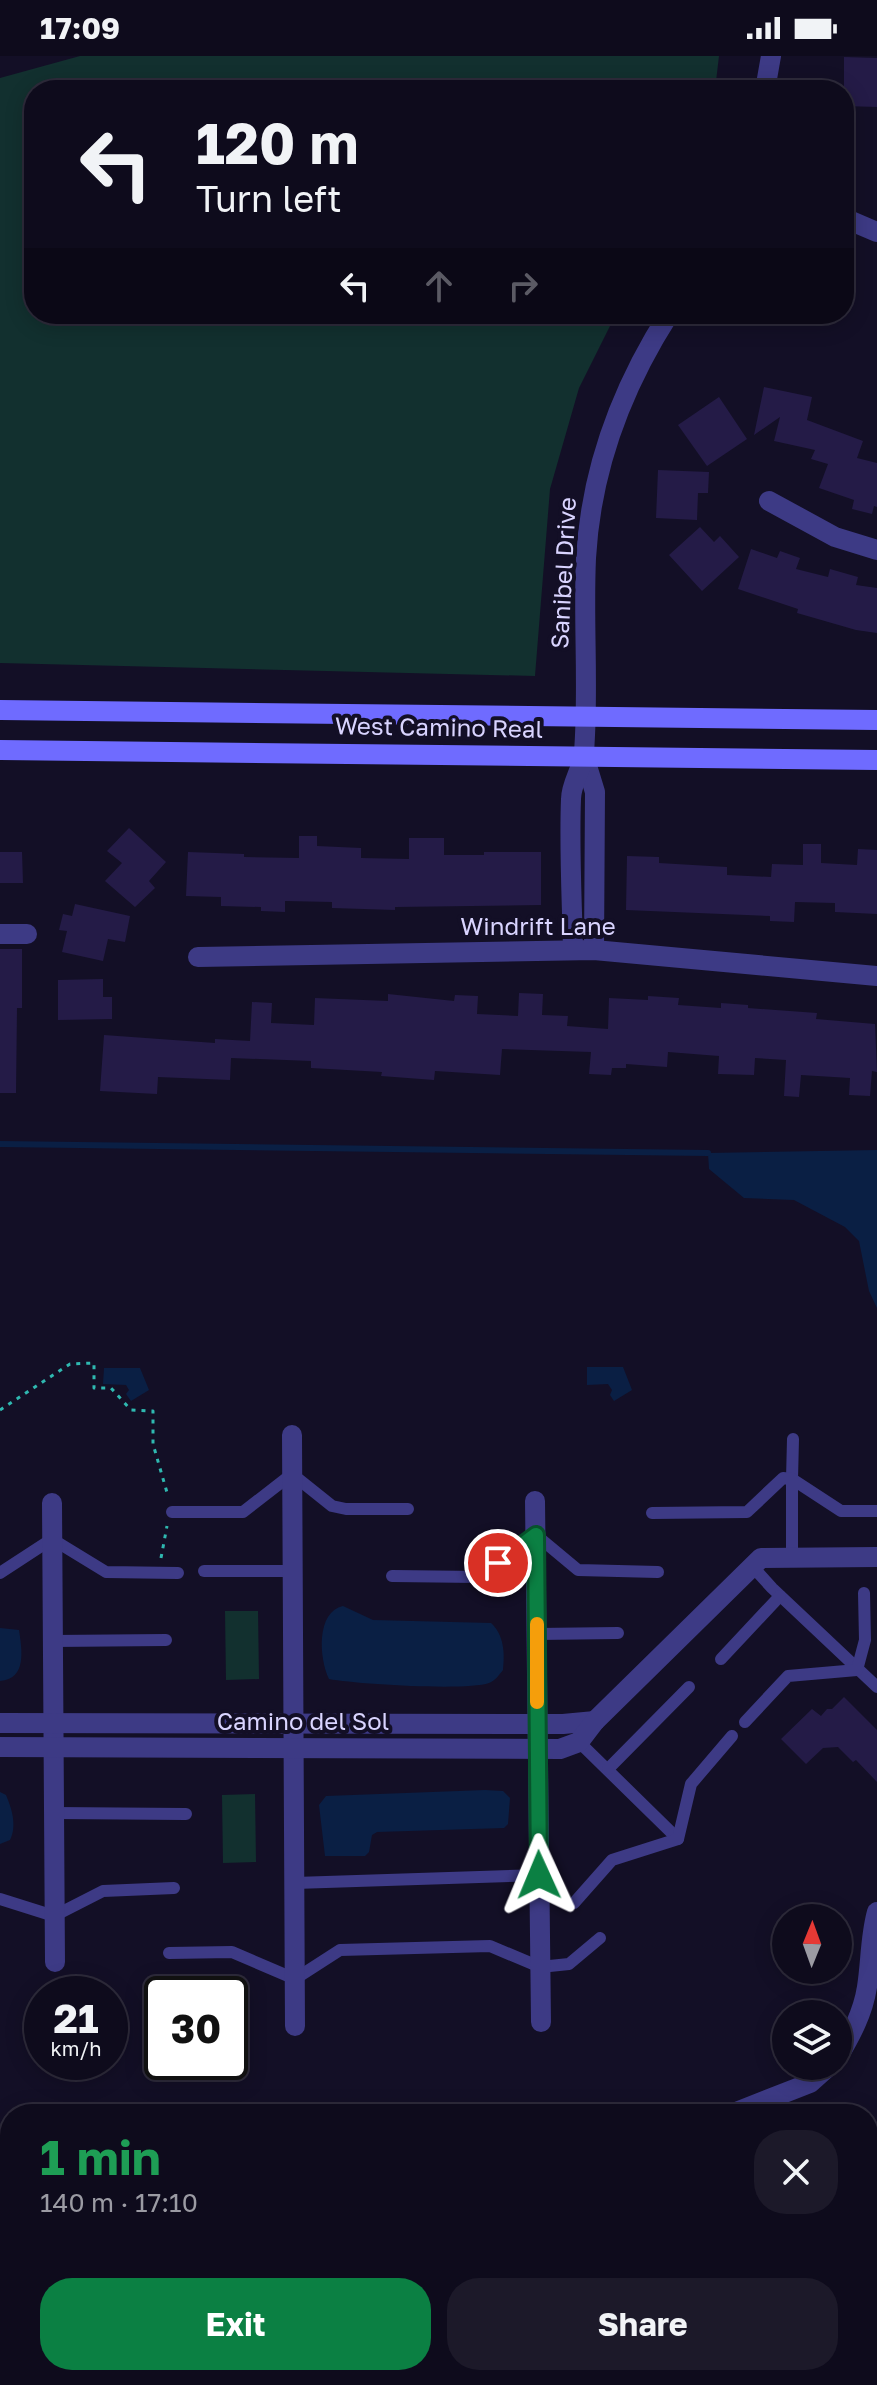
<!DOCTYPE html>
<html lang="en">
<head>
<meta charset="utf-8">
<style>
  body { margin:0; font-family:"Golos Text",sans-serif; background:#1c1929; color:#f1f3f6; height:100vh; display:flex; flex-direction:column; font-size:30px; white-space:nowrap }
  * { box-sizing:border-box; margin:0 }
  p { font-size:26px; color:#9b9ba3 }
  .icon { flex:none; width:44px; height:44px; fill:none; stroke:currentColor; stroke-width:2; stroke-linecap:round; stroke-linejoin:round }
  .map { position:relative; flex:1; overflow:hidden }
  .details { position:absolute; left:0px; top:2048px; width:878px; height:282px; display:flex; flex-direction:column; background:#0e0b1c; border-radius:32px 32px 0 0; box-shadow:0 4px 20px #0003,0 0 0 2px #2e2b3b }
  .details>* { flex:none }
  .top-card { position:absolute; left:24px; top:24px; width:830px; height:244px; border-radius:32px; box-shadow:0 4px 20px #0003,0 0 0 2px #2e2b3b; background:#0e0b1c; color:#f1f3f6; overflow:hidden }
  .needle { width:52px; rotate:1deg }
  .tools { position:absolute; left:772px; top:1848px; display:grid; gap:16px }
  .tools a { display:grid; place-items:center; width:80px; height:80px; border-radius:50%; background:#0e0b1c; box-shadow:0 4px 20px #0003,0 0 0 2px #2e2b3b; font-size:40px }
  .speed { position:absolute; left:24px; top:1920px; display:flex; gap:16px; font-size:40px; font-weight:700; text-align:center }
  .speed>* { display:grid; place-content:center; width:104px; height:104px; border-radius:50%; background:#0e0b1c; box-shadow:0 4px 20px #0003,0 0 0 2px #2e2b3b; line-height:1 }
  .speed small { font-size:20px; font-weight:400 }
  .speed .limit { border:4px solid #111; border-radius:12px; background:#fff; color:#111 }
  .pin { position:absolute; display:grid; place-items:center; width:68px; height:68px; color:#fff; margin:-34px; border:4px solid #fff; border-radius:50%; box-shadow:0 2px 8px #0007 }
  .me { position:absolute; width:88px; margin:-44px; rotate:359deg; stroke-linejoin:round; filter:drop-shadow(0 0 6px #0008) }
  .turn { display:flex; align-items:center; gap:28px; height:168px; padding:0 40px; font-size:36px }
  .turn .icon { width:104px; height:104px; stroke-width:2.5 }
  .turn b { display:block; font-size:56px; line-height:68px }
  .lanes { display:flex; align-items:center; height:76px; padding:0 40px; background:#0003; justify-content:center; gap:40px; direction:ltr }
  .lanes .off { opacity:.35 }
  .round { display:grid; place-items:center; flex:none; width:84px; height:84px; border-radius:32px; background:#1c1929 }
  .summary { display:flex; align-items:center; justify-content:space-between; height:136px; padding:0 40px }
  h1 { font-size:48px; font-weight:700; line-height:60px; color:#1e9e55 }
  .cta { display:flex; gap:16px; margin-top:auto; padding:16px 40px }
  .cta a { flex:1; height:92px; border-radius:32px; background:#0b8043; color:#fff; font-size:32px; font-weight:700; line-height:92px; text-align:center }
  .cta a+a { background:#1c1929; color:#f1f3f6 }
  .status { display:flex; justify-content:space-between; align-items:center; height:56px; padding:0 40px; background:#0e0b1c; direction:ltr }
  .status svg { height:22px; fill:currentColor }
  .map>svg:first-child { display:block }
  .green { fill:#12302f }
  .water { fill:#0a1f44 }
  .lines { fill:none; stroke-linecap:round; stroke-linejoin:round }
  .stream { stroke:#0a1f44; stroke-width:6 }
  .building { fill:#241b47 }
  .path { stroke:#2fb8b0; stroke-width:3; stroke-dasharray:4 6; stroke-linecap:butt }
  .lane { stroke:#3d3a85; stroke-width:12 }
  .street { stroke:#3d3a85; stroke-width:20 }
  .secondary { stroke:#6f6bff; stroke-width:20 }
  .route-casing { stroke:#07532c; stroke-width:20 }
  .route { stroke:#0b8043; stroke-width:14 }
  .slow { stroke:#f59e0b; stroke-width:14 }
  .labels { text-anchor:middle; stroke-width:8; stroke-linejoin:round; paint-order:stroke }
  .street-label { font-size:24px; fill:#d9d4ff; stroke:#130f26 }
</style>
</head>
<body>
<div class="status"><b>17:09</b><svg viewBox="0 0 49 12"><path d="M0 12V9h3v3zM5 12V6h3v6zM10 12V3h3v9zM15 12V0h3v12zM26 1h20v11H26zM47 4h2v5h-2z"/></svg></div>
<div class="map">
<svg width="877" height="2329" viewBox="0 0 877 2329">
  <rect width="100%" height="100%" fill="#130f26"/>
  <g class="green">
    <polygon points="80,0 719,0 715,34 34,34 34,258 616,258 579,332 550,433 535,620 0,607 0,22"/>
    <polygon points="225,1555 258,1555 259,1623 226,1624"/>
    <polygon points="255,1738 256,1806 223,1807 222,1739"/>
  </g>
  <g class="water">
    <polygon points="877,1094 877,1252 869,1235 859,1185 845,1171 794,1144 744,1142 709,1113 708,1097"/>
    <polygon points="587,1311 623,1311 632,1334 614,1345 610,1339 612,1334 608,1328 587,1329"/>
    <polygon points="104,1312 140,1312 149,1334 131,1345 126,1338 129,1334 126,1329 103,1328"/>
    <path d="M 343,1550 L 373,1564 L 491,1567 C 504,1579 505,1597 503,1614 C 499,1619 495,1625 489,1627 C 466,1635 355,1628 329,1623 C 319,1602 316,1556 343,1550 Z"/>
    <path d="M 0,1572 L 19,1574 C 22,1594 27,1623 0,1625 Z"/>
    <polygon points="485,1734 503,1735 510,1742 508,1768 504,1772 377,1776 372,1779 369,1796 365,1800 325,1800 319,1749 326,1740"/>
    <path d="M 0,1736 L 6,1739 C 12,1753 17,1770 10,1784 L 0,1788 Z"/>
  </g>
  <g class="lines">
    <polyline class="stream" points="0,1088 708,1097"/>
  </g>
  <g class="building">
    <polygon points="844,1 877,2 877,51 844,50"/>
    <polygon points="764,331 812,341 807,364 863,385 857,402 877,407 877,451 874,450 872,458 852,453 854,444 819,432 828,408 811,403 815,394 774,385 780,361 754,379"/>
    <polygon points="719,341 747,383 707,410 678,369"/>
    <polygon points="658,414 709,416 708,437 698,437 697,464 656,462"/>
    <polygon points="700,471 714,486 720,480 739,501 702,535 669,499"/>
    <polygon points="751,493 777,502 780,495 800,502 796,513 828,521 830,513 858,521 856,529 877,532 877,577 856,574 797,557 798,553 738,533"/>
    <polygon points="129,772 166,806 149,825 155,832 135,851 105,825 122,807 107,795"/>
    <polygon points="299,780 317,780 317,790 361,792 361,802 409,803 409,782 444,782 444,799 484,799 484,796 541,796 541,849 395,851 395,854 332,852 332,846 285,845 285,856 261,855 261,851 221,850 221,841 186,840 188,796 244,798 244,801 299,802"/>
    <polygon points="803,788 821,788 821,807 857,809 858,793 877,794 877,858 835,856 835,847 795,846 794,866 770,865 770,860 626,854 627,800 659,801 659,807 727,811 727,819 771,821 772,808 803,809"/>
    <polygon points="0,796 22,796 23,827 0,827"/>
    <polygon points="75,848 130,860 125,886 108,883 103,905 62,896 67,875 59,874 63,858 72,860"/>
    <polygon points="0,893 22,893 22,952 17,952 16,1037 0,1037"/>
    <polygon points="103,923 103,941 112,941 112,963 58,964 58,924"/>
    <polygon points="519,937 543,938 542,959 568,960 567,970 608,973 609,942 648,944 648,940 679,942 678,949 721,952 721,947 748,949 748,952 817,957 816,963 875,968 877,1016 872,1015 870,1040 849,1039 850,1022 801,1019 799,1041 784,1040 786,1004 755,1002 754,1019 718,1018 719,1000 668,996 667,1011 626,1008 626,1012 612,1012 611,1019 589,1018 591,996 502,993 500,1019 435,1015 434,1024 381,1020 382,1016 311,1012 311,1005 231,1002 230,1024 158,1021 157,1038 100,1035 104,979 215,987 215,983 250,985 252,946 272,947 271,967 314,969 315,942 388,945 388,938 454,945 455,939 478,940 477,958 518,960"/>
    <polygon points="844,1641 877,1674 877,1726 856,1704 853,1706 838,1691 823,1692 806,1708 781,1683 812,1653 821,1660 827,1653 832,1653"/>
  </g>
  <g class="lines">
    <g class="path">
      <polyline points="0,1354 70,1308 94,1307 94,1332 111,1332 131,1354 153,1355 153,1388 168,1440"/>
      <polyline points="161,1502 167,1470"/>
    </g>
    <g class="lane">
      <polyline points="793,1383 792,1423 841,1455 877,1455"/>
      <polyline points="172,1456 243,1456 292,1418 332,1450 346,1453 408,1453"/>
      <polyline points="652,1457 747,1456 783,1422 792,1423 792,1502"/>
      <polyline points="752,1510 772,1532 877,1631"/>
      <polyline points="204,1515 293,1515"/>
      <polyline points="0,1517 52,1483 106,1516 178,1517"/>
      <polyline points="392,1520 479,1521 536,1479 578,1514 658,1516"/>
      <polyline points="537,1578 618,1577"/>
      <polyline points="53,1585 166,1584"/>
      <polyline points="721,1603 780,1540"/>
      <polyline points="745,1666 788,1620 857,1614 865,1584 864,1537"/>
      <polyline points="579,1686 678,1783"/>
      <polyline points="608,1713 689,1631"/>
      <polyline points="54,1757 186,1758"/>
      <polyline points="295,1827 539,1819"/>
      <polyline points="0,1843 54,1860 103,1835 174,1832"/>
      <polyline points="574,1847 612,1804 678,1783 691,1728 732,1680"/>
      <polyline points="169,1897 232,1896 295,1923 340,1894 490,1890 540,1911 569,1908 600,1882"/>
      <polyline points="868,2235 877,2233"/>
      <polyline points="109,2320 109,2329"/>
      <polyline points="395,2320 395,2329"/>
      <polyline points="640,2320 644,2329"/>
      <polyline points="704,2329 709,2327"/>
    </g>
    <g class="street">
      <polyline points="765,34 771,0"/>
      <polyline points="844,162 877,176"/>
      <polyline points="769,445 835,481 877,494"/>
      <polyline points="584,700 595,736 594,894"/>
      <polyline points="0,878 27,878"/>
      <path d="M 573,894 C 572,844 569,793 571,743 C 571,727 583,712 584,696 C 589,632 583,567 586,502 C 591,413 621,333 669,258"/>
      <polyline points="198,901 594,894 877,920"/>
      <polyline points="292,1379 295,1970"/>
      <polyline points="535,1445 541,1966"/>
      <polyline points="52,1447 55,1906"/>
      <polyline points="0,1667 563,1668 595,1665"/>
      <polyline points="0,1691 560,1693 579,1686 595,1665 761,1502 877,1501"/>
      <path d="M 838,2001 C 851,1979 863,1957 867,1931 C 871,1906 870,1881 877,1856"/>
      <polyline points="731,2058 810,2027 829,2010"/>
      <polyline points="0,2113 10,2113"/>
      <polyline points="868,2187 877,2185"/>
      <polyline points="561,2329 580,2320"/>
    </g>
    <g class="secondary">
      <polyline points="0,654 877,664"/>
      <polyline points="0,694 877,704"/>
    </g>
  </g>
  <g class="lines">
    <g class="route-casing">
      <polyline id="route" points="498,1507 536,1479 539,1819"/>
    </g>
    <use href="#route" class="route"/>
    <polyline class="slow" points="537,1568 537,1646"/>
  </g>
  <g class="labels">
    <g class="street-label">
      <text transform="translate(564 517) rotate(-87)" y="8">Sanibel Drive</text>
      <text transform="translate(439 672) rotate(1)" y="8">West Camino Real</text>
      <text x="538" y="879">Windrift Lane</text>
      <text x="303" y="1674">Camino del Sol</text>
    </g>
  </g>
</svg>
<div class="tools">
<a><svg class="needle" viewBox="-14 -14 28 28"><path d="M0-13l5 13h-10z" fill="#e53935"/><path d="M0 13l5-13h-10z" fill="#9b9ba3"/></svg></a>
<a><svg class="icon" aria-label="layers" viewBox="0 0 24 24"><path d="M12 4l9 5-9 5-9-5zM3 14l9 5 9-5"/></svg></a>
</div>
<div class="speed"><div>21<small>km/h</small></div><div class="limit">30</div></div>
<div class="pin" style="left:498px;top:1507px;background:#d93025"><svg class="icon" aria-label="arrive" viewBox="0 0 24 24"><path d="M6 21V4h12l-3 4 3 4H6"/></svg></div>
<svg class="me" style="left:539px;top:1819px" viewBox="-20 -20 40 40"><path d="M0-17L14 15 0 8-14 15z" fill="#0b8043" stroke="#fff" stroke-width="4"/></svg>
<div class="top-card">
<div class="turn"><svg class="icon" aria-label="left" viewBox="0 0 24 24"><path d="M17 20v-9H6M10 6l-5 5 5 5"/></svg><div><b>120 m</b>Turn left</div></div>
<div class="lanes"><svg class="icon" aria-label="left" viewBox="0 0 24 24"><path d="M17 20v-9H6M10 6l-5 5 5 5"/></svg><svg class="icon off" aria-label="ahead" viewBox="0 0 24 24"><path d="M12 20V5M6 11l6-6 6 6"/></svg><svg class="icon off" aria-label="right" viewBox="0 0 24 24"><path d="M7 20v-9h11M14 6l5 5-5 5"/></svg></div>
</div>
<section class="details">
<div class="summary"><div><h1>1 min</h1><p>140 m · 17:10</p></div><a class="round"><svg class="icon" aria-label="close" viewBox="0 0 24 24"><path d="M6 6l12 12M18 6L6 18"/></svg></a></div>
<div class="cta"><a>Exit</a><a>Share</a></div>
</section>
</div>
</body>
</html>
